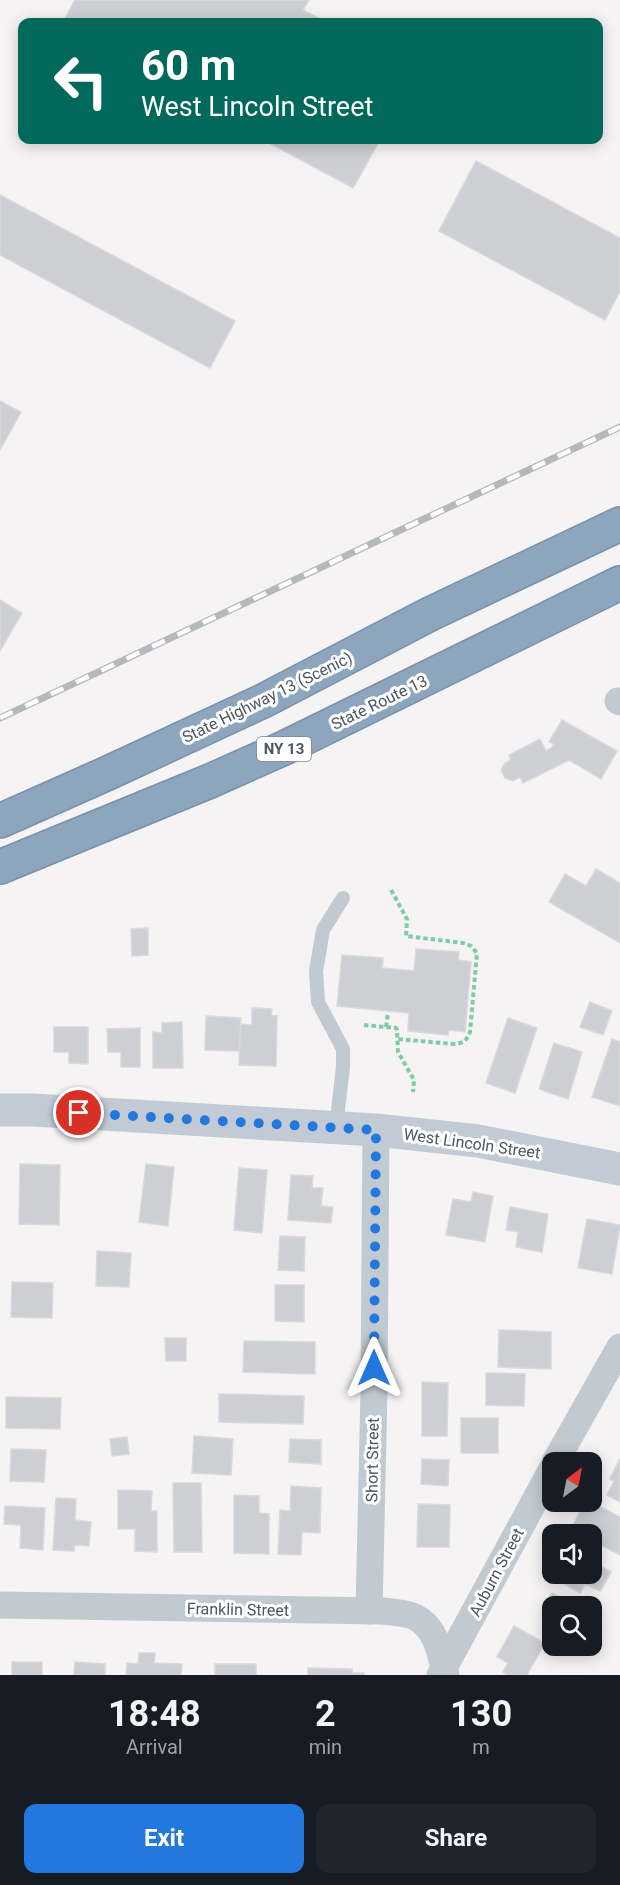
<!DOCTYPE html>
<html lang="en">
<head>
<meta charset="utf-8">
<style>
  body { margin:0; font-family:Roboto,sans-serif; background:#20242c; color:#f1f3f6; height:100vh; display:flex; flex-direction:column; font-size:22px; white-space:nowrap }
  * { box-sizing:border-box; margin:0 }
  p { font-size:20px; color:#9ea1a6 }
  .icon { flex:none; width:33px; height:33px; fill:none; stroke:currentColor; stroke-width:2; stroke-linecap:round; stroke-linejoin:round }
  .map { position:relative; height:1675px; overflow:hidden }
  .drawer { display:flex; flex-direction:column; background:#171b24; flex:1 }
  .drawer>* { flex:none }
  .top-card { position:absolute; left:18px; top:18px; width:585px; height:126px; border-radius:12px; box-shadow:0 3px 15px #0003; background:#00695c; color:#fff; overflow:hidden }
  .needle { width:39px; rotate:32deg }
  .tools { position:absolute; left:542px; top:1452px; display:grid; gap:12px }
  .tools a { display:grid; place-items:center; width:60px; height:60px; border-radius:12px; background:#171b24; box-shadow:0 3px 15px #0003; font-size:30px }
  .pin { position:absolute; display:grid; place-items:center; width:51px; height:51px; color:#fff; margin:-26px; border:3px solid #fff; border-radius:50%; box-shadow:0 2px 6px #0007 }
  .me { position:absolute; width:66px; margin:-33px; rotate:0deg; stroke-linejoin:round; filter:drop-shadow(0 0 4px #0008) }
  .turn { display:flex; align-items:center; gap:21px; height:126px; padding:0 24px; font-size:27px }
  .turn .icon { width:78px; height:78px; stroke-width:2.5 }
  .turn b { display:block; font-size:42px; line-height:51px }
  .eta { display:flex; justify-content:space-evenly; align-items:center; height:102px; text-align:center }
  .eta b { font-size:36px; font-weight:700; line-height:42px }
  .button { display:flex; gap:12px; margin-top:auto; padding:12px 24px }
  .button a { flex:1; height:69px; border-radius:12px; background:#2378de; color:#fff; font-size:24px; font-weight:700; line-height:69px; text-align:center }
  .button a+a { background:#20242c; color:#f1f3f6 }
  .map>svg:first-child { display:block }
  .building { fill:#cdcfd4; stroke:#d7d9dd; stroke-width:1.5 }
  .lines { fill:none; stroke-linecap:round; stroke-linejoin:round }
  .highway-casing { stroke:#7891aa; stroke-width:36 }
  .path { stroke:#7ecca4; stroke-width:4; stroke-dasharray:4.5 3; stroke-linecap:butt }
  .lane { stroke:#c1cad1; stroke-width:14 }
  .street { stroke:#c1cad1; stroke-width:27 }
  .secondary { stroke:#c2cbd5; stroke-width:33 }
  .highway { stroke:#8da6be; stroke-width:33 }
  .rail-casing { stroke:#b5b8bc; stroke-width:7 }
  .rail { stroke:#fff; stroke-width:4.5; stroke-dasharray:14; stroke-linecap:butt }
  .route { stroke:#2378de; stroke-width:10; stroke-dasharray:0 18 }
  .labels { text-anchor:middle; stroke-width:6; stroke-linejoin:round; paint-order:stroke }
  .shield { fill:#fff; stroke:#818990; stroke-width:1.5 }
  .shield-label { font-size:15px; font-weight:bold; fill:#4b5660 }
  .street-label { font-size:16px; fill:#4b5660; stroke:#fff }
</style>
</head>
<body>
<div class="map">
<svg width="620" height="1675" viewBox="0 0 620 1675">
  <rect width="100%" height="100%" fill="#f5f3f3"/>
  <g class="building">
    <polygon points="75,0 309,0 303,10 326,22 63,22"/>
    <polygon points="264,140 380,140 353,188"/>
    <polygon points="476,161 620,238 620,291 605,320 439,231"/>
    <polygon points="0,195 235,321 210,368 0,255"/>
    <polygon points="0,401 21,412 0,450"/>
    <polygon points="0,600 22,613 0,651"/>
    <polygon points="562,720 617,751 601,779 569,760 523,783 520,777 513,781 505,778 501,770 505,763 511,760 509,755 540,739 546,751 555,745 549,742"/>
    <polygon points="596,869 620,883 620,943 549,902 565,874 586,886"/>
    <polygon points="148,928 148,955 132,956 131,929"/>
    <polygon points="416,949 459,952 458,960 471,962 465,1032 449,1030 448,1035 408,1031 409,1013 337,1006 342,955 383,958 382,968 414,971"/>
    <polygon points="590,1002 612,1011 603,1035 580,1027"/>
    <polygon points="252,1008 272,1009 271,1016 277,1016 276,1066 239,1065 240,1024 252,1025"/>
    <polygon points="206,1016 241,1018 239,1051 205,1050"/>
    <polygon points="508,1018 537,1028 515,1093 486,1083"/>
    <polygon points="182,1022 183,1068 153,1068 153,1032 162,1033 162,1023"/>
    <polygon points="54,1027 88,1027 88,1064 69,1063 69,1052 54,1052"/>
    <polygon points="140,1028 140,1067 121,1067 121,1052 108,1052 107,1029"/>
    <polygon points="612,1039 620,1042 620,1106 592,1097"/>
    <polygon points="554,1043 582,1052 568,1099 539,1089"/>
    <polygon points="20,1164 60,1165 59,1225 19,1224"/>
    <polygon points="146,1164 174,1167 168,1226 139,1222"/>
    <polygon points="239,1168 267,1170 262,1233 234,1230"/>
    <polygon points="291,1175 313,1176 312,1188 323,1188 321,1206 333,1207 331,1223 288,1220"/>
    <polygon points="473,1192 493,1196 485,1242 446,1235 453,1199 471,1202"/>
    <polygon points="510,1207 548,1214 542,1252 516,1247 518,1232 506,1230"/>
    <polygon points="587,1219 620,1225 612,1274 578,1268"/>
    <polygon points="280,1236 305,1237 304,1271 278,1270"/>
    <polygon points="97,1251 131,1253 129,1287 96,1286"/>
    <polygon points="12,1282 53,1283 52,1318 11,1317"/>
    <polygon points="275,1285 304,1285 304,1322 275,1321"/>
    <polygon points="499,1330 551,1332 551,1369 498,1367"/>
    <polygon points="165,1338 186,1338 186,1361 166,1361"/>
    <polygon points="244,1341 315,1342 315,1374 243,1372"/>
    <polygon points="486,1373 525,1374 524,1406 486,1405"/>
    <polygon points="422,1382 448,1383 447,1436 422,1436"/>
    <polygon points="219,1394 304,1396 303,1424 219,1422"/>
    <polygon points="6,1397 61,1398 60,1429 6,1428"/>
    <rect x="461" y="1418" width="37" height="35"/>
    <polygon points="194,1436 233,1439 231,1475 192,1473"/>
    <polygon points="127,1437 129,1454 112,1456 110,1439"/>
    <polygon points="290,1439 321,1440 321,1464 289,1462"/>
    <polygon points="11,1449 46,1450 44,1482 10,1481"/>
    <polygon points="422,1459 449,1460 448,1486 421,1484"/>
    <polygon points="619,1460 620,1460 620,1502 607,1495 614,1481 610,1479"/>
    <polygon points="173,1483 201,1483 202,1552 174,1552"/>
    <polygon points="291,1486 321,1488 320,1533 302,1532 301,1555 278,1554 280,1510 290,1511"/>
    <polygon points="118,1490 152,1491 151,1511 157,1511 157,1552 135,1551 135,1529 118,1529"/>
    <polygon points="234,1495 259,1496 259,1513 269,1514 269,1554 234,1553"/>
    <polygon points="56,1498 76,1499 75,1520 91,1522 89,1546 75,1545 74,1551 53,1550"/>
    <polygon points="585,1502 591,1502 620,1517 620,1555 591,1540 591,1534 581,1534 571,1529"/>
    <polygon points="418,1504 450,1505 449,1547 417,1547"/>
    <polygon points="5,1506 45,1508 43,1550 20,1548 21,1525 4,1524"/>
    <polygon points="591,1561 611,1572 600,1591 585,1584 580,1593 564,1584 568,1575 567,1574 591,1574"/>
    <polygon points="552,1593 576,1606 552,1606 552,1611 544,1607"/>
    <polygon points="514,1626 545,1643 527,1675 507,1675 503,1672 508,1663 497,1657"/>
    <polygon points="139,1653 155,1653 154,1663 182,1664 181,1675 126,1675 127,1663 138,1664"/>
    <rect x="12" y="1662" width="30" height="13"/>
    <polygon points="75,1662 105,1664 105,1675 74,1675"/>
    <rect x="215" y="1664" width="41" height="11"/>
    <polygon points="308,1668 352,1669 352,1673 364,1673 364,1675 308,1675"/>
  </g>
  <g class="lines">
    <g class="highway-casing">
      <g id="highway">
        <polyline points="0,821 108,773 263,701 430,614 620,524"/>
        <polyline points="0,867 210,781 284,748 620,583"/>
      </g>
    </g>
    <g class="path">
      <path d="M 391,890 L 407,919 L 406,936 L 463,943 L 471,946 L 477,953 L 470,1032 C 467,1040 463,1044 453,1044 L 397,1039"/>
      <polyline points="364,1025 396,1028 397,1030 398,1052 414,1080 413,1092"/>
      <polyline points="386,1027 388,1013"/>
    </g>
    <polyline class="lane" points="336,1127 343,1067 343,1049 318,1002 316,971 323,930 343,898"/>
    <g class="street">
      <polyline points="618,701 620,702"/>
      <polyline points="555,1462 620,1347"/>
      <path d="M 0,1605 L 382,1611 C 392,1612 406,1613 415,1617 C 437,1628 440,1654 446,1675"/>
      <polyline points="369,1611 374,1391 376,1130"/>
      <polyline points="440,1675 552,1469"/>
    </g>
    <polyline class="secondary" points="0,1110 33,1110 376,1130 478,1141 620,1169"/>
    <use href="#highway" class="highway"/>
    <g class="rail-casing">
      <polyline id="rail" points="0,718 620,427"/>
    </g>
    <use href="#rail" class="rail"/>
  </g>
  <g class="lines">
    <polyline class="route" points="79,1113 376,1130 374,1368"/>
  </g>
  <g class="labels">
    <rect class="shield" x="257" y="737" width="54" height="24" rx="4.5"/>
    <g class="shield-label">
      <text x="284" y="754">NY 13</text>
    </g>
    <g class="street-label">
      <text transform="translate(267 697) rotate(-26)" y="6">State Highway 13 (Scenic)</text>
      <text transform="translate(379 702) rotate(-26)" y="6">State Route 13</text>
      <text transform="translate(472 1143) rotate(8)" y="6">West Lincoln Street</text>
      <text transform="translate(372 1460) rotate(-89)" y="6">Short Street</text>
      <text transform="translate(496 1572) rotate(-62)" y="6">Auburn Street</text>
      <text transform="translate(238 1609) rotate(1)" y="6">Franklin Street</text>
    </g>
  </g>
</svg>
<div class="tools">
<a><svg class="needle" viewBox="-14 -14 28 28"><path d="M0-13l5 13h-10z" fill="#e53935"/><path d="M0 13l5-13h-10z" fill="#9ea1a6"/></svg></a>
<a><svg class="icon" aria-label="sound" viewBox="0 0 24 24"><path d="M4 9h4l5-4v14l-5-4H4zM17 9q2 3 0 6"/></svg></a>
<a><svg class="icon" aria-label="search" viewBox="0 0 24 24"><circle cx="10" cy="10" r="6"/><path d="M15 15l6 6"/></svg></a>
</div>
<div class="pin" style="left:79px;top:1113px;background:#d93025"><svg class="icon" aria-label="arrive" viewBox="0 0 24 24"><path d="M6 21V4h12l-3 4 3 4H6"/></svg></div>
<svg class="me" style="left:374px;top:1368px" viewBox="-20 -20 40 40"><path d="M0-17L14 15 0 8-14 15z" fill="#2378de" stroke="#fff" stroke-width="4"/></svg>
<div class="top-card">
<div class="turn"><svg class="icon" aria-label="left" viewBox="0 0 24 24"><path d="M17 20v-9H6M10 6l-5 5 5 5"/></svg><div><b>60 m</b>West Lincoln Street</div></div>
</div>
</div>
<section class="drawer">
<div class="eta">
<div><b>18:48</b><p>Arrival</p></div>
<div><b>2</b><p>min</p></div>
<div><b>130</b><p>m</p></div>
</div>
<div class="button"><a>Exit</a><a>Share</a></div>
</section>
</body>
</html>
